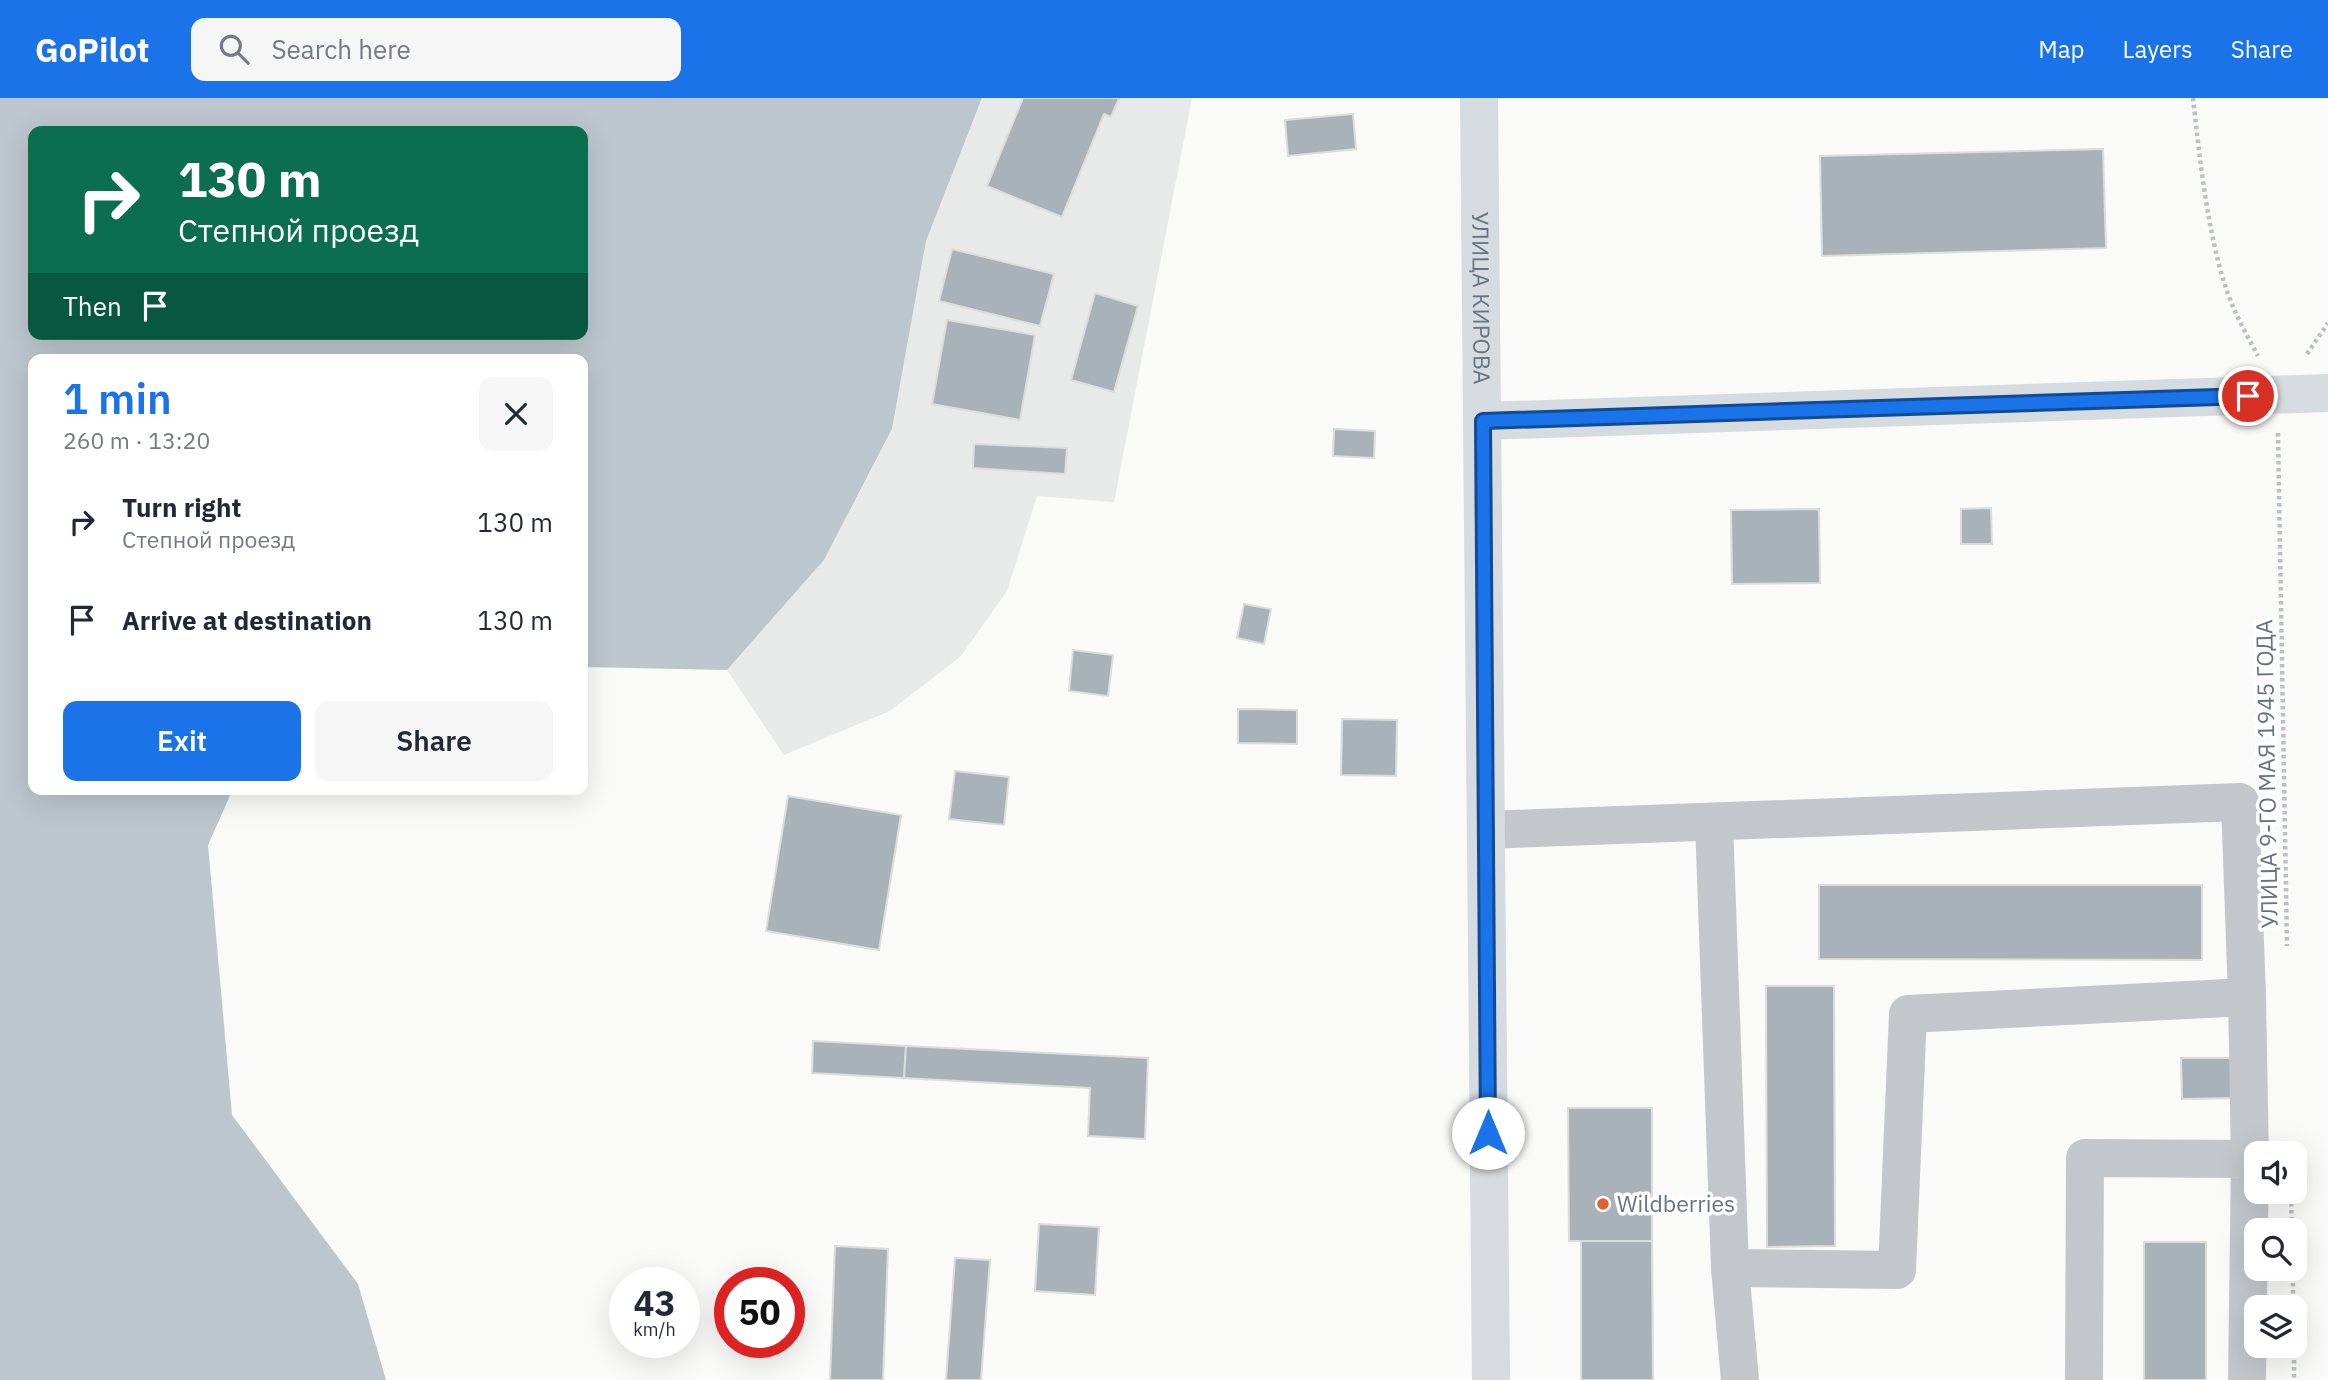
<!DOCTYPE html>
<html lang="en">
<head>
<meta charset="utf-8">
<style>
  body { margin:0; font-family:"IBM Plex Sans",sans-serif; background:#f6f6f7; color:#1f2937; height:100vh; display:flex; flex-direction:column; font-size:26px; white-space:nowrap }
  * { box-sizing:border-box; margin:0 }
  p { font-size:23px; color:#747a83 }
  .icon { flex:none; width:38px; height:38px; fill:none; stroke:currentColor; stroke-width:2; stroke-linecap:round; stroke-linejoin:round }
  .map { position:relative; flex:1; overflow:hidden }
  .details { position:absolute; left:28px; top:256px; width:560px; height:441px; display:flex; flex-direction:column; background:#fff; border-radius:14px; box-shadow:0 7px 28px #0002 }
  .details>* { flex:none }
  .guide { position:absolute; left:28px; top:28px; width:560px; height:214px; border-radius:14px; box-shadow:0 7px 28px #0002; background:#0b6e4f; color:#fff; overflow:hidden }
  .buttons { position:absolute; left:2244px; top:1043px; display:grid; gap:14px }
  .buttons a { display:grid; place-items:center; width:63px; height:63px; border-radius:14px; background:#fff; box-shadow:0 7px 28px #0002; font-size:35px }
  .speed { position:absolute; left:609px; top:1169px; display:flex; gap:14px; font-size:35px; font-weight:700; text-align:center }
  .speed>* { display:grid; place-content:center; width:91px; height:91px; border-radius:50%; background:#fff; box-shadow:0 7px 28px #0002; line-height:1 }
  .speed small { font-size:18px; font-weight:400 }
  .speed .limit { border:10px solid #d22; background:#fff; color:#111 }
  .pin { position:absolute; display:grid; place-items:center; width:60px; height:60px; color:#fff; margin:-30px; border:4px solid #fff; border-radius:50%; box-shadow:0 2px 7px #0007 }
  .me { position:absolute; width:77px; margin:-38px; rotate:0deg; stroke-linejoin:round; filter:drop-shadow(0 0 5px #0008) }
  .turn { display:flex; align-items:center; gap:24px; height:147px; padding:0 35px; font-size:32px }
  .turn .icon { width:91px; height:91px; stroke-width:2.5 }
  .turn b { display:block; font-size:49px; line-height:60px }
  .then { display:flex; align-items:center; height:66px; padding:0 35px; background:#0003; gap:14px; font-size:26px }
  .round { display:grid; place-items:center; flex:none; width:74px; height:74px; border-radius:14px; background:#f6f6f7 }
  .headline { display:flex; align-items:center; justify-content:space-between; height:119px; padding:0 35px }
  h1 { font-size:42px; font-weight:600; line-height:52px; color:#1a73e8 }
  .button { display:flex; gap:14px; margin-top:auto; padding:14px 35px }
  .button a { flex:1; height:80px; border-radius:14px; background:#1a73e8; color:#fff; font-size:28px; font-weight:600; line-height:80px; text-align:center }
  .button a+a { background:#f6f6f7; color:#1f2937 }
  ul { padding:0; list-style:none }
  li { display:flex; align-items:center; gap:21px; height:98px; padding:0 35px }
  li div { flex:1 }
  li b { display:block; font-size:26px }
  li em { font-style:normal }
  header { display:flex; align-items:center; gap:42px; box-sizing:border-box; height:98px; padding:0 35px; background:#1a73e8; color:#fff }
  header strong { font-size:33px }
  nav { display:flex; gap:38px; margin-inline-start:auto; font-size:24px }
  .search { width:490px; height:63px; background:#f6f6f7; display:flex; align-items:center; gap:18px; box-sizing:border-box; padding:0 24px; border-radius:14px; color:#747a83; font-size:26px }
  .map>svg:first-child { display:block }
  .built { fill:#e8e9e9 }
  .water { fill:#bcc6cc; fill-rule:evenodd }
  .building { fill:#aab2b9; stroke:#dcdcda; stroke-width:2 }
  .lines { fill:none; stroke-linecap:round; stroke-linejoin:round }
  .path { stroke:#bdc0c3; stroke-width:4.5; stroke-dasharray:3.5 3.5; stroke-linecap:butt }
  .minor { stroke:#c3c7cc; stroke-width:38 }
  .major { stroke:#d6dbdf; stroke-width:38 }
  .route-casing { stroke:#114b97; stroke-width:18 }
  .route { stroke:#1a73e8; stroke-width:12 }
  .poi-dot { fill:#e2602f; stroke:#fff; stroke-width:2.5 }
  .labels { text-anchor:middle; stroke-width:7; stroke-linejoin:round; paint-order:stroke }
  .street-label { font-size:23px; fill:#657483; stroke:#fff }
  .poi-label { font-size:23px; fill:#657483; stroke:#fff; text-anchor:start }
</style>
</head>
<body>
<header>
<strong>GoPilot</strong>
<div class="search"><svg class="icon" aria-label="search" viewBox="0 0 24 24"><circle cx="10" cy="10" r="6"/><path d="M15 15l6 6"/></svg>Search here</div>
<nav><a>Map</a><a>Layers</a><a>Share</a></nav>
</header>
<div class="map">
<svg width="2328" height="1282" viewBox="0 0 2328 1282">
  <rect width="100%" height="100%" fill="#fafaf8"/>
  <polygon class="built" points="982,0 1192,0 1114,404 1037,398 1007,493 961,558 890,613 784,657 727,572 824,462 892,332 926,143"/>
  <path class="water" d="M 0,0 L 982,0 L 926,143 L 892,331 L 824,462 L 727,572 L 583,569 L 583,261 L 33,261 L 33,691 L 233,691 L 208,747 L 232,1017 L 358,1186 L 386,1282 L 0,1282 ZM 33,33 L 583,33 L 583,236 L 33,236 Z"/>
  <g class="building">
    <polygon points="1023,0 1119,0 1111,19 1104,16 1062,119 987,88"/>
    <polygon points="1353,16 1356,51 1288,58 1285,22"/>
    <polygon points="2103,51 2106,150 1822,158 1820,58"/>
    <polygon points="952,151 1054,176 1040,228 939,203"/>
    <polygon points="1095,195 1138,208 1114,294 1071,282"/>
    <polygon points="947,222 1035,237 1020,322 932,306"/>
    <polygon points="1334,331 1375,333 1374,360 1333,358"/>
    <polygon points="974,346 1067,350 1065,376 973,370"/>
    <polygon points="1991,410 1992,446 1961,446 1961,411"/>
    <polygon points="1819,411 1820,485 1732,486 1731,412"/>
    <polygon points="1244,506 1271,511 1264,546 1237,540"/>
    <polygon points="1073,552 1113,557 1108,598 1069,593"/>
    <polygon points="1238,611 1297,612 1297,646 1238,645"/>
    <polygon points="1342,621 1397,622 1396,678 1341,677"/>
    <polygon points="955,673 1009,679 1004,727 949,721"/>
    <polygon points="788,698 901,717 879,852 766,833"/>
    <polygon points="1819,787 2202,787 2202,862 1819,861"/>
    <polygon points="1766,888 1834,888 1835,1148 1767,1149"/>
    <polygon points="813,943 906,948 904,980 812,975"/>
    <polygon points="906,948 1148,960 1145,1041 1088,1038 1090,990 904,980"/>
    <polygon points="2181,960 2238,960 2239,1000 2182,1001"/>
    <polygon points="1568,1010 1652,1010 1652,1143 1569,1143"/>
    <polygon points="1039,1126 1099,1129 1095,1197 1035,1193"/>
    <polygon points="1581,1143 1652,1143 1653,1282 1581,1282"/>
    <rect x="2144" y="1144" width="62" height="138"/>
    <polygon points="835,1148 888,1151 883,1282 830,1282"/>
    <polygon points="955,1160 990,1162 981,1282 946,1282"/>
  </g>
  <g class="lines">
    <g class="path">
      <path d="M 2193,0 C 2200,62 2209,154 2234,211 C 2241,227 2250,243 2258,258"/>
      <polyline points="2307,256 2328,225"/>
      <polyline points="2278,335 2287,848"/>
      <polyline points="2291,1098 2292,1132"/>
      <polyline points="2293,1171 2293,1209"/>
      <polyline points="2294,1248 2294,1282"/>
    </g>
    <g class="minor">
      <polyline points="1714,724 1730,1170 1740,1282"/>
      <polyline points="1486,732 2240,704 2247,899 1908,916 1897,1172 1730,1170"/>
      <polyline points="2247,899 2250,1061"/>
      <polyline points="2084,1282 2085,1060 2250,1061 2247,1282"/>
    </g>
    <g class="major">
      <path id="s1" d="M 1479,0 L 1491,1282"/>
      <polyline points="1483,323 2328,295"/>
    </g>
  </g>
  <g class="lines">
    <g class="route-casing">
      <polyline id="route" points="1488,1035 1483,323 2248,298"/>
    </g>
    <use href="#route" class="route"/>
  </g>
  <circle class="poi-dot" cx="1603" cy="1106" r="7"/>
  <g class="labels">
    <g class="street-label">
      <text dy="8" stroke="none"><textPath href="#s1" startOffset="200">УЛИЦА КИРОВА</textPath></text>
      <text transform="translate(2267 676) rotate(-91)" y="8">УЛИЦА 9-ГО МАЯ 1945 ГОДА</text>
    </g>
    <g class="poi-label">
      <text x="1617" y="1114">Wildberries</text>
    </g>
  </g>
</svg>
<div class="buttons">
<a><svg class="icon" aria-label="sound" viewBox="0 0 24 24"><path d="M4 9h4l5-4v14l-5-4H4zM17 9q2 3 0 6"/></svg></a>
<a><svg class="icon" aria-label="search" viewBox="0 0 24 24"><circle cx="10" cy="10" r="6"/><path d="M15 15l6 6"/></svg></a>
<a><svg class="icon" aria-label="layers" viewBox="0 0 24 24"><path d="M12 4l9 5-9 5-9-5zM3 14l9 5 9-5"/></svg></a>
</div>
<div class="speed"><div>43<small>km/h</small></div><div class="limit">50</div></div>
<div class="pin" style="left:2248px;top:298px;background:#d93025"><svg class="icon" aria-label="arrive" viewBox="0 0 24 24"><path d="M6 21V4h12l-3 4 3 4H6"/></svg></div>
<svg class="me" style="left:1488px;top:1035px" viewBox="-20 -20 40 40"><circle r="19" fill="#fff"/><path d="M0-13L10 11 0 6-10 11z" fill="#1a73e8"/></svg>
<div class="guide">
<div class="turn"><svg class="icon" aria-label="right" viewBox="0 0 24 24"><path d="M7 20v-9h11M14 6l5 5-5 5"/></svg><div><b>130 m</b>Степной проезд</div></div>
<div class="then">Then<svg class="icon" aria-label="arrive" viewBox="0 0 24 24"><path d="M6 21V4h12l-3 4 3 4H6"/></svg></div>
</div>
<section class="details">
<div class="headline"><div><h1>1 min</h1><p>260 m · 13:20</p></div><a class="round"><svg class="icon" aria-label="close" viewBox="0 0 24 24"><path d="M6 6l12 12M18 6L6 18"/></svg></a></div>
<ul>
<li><svg class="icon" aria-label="right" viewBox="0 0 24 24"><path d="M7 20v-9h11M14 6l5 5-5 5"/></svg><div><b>Turn right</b><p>Степной проезд</p></div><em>130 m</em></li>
<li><svg class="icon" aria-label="arrive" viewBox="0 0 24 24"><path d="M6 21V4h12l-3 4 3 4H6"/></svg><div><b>Arrive at destination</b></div><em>130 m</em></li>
</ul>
<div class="button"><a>Exit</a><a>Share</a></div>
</section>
</div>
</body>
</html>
